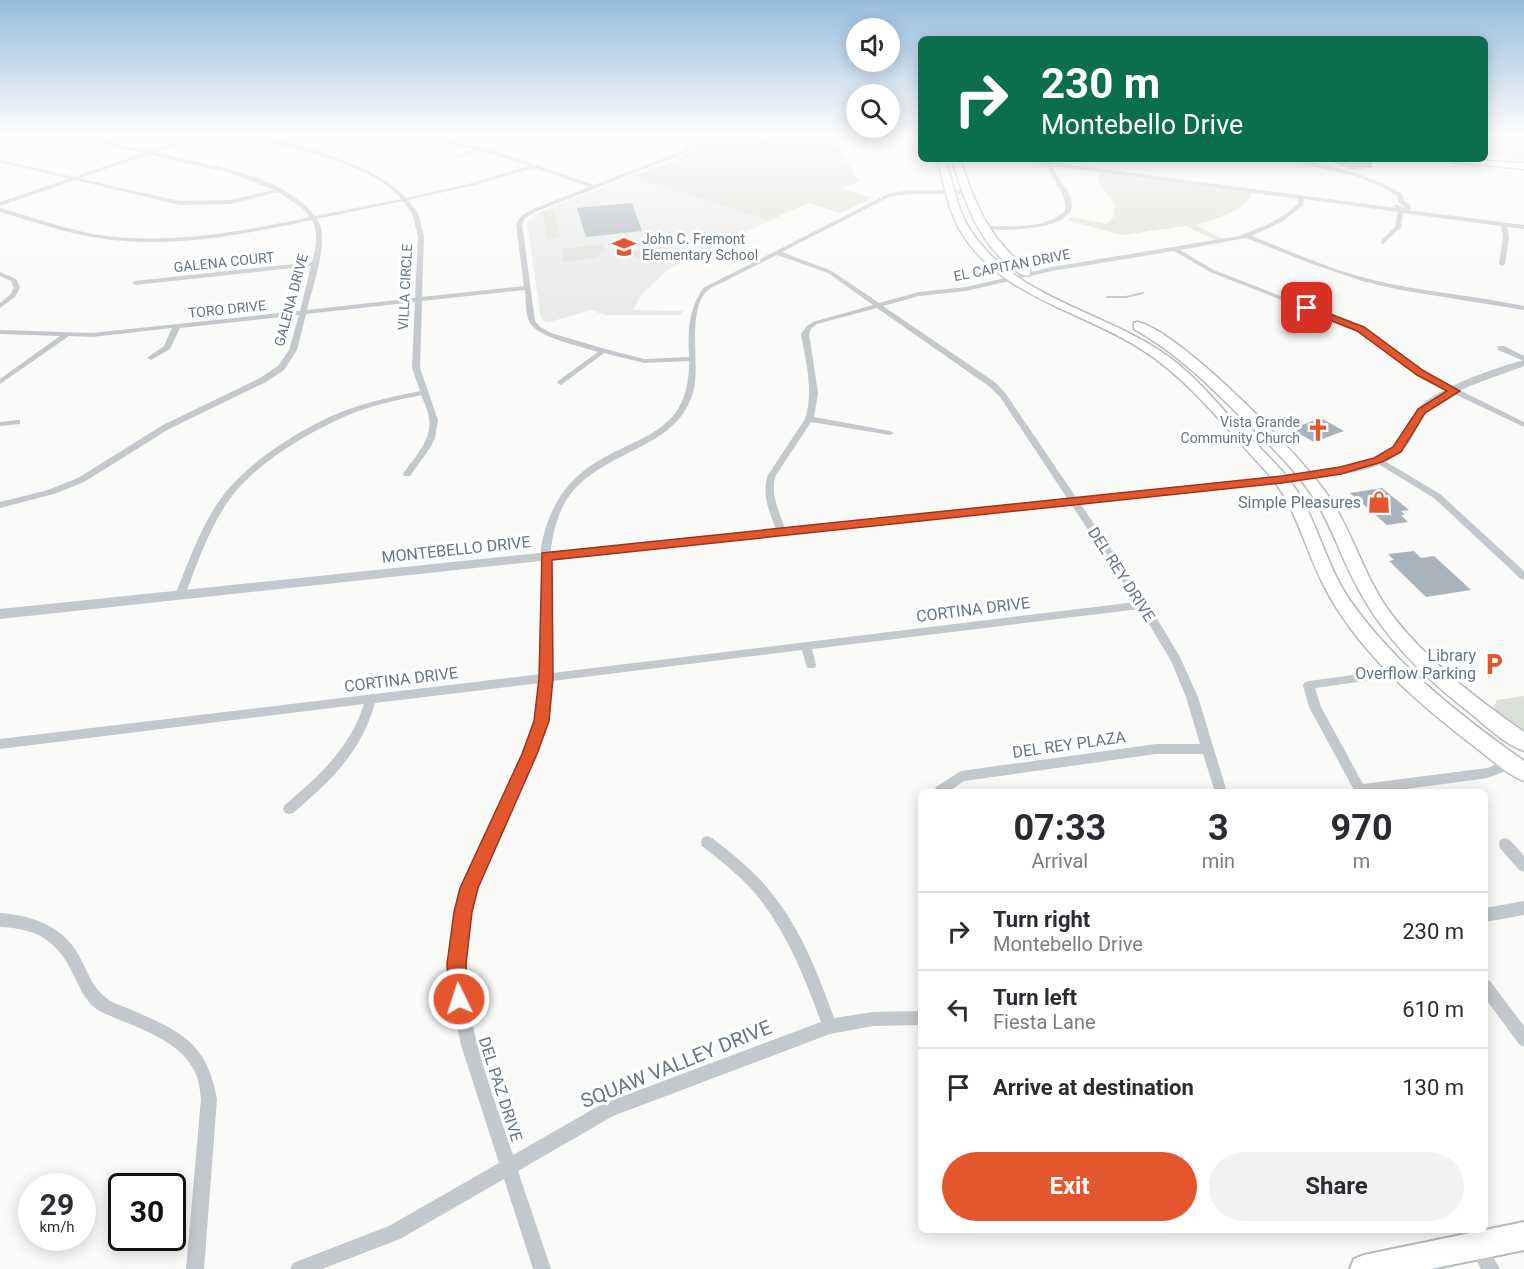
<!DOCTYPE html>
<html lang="en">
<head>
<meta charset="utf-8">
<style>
  body { margin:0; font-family:Roboto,sans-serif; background:#f2f2f3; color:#2b2b33; height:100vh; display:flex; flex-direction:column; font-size:22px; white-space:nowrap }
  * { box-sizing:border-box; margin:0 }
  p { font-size:20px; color:#7c7c81 }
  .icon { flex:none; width:33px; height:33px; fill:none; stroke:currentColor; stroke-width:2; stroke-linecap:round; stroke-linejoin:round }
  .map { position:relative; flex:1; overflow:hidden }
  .sheet { position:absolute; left:918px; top:789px; width:570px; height:444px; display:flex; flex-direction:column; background:#fff; border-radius:9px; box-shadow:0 3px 15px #0003 }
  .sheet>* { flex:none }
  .hud { position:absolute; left:918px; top:36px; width:570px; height:126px; border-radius:9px; box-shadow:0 3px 15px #0003; background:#0b6e4f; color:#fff; overflow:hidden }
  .buttons { position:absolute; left:846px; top:18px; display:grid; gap:12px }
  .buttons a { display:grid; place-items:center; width:54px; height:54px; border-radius:50%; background:#fff; box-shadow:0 3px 15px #0003; font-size:30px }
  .speed { position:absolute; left:18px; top:1173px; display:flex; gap:12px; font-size:30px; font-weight:700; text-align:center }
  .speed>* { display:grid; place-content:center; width:78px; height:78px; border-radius:50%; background:#fff; box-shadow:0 3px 15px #0003; line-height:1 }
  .speed small { font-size:15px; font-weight:400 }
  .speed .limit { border:3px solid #111; border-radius:9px; background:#fff; color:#111 }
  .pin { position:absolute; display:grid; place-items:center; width:51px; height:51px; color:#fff; margin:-26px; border-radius:12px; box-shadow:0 3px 9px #0006 }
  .me { position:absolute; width:66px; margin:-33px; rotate:356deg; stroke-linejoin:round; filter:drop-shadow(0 0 4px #0008) }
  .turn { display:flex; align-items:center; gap:21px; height:126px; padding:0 24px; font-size:27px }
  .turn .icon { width:78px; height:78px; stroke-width:2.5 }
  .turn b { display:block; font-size:42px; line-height:51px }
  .eta { display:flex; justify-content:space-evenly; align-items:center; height:102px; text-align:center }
  .eta b { font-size:36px; font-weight:700; line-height:42px }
  .primary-button { display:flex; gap:12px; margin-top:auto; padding:12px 24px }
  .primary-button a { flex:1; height:69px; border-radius:36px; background:#e4572e; color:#fff; font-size:24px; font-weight:700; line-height:69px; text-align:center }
  .primary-button a+a { background:#f2f2f3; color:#2b2b33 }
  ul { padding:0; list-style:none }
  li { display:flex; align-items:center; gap:18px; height:78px; padding:0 24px; border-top:2px solid #e1e1e2 }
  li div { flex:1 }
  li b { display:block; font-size:22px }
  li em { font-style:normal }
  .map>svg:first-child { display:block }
  .built { fill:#e8e9e9 }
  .green { fill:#dadfd7 }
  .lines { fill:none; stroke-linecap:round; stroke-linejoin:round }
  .stream { stroke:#bbc7cb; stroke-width:2 }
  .building { fill:#aab3b9 }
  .secondary-casing { stroke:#b3babf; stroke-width:4 }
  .primary-casing { stroke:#b5babe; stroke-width:3 }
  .trunk-casing { stroke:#b4b9bd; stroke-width:3 }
  .minor { fill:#c3c8cc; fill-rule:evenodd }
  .tertiary { fill:#c3c8cc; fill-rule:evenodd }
  .secondary { fill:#fff; fill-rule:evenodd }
  .primary { fill:#fff; fill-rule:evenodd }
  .trunk { fill:#fff; fill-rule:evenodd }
  .route { fill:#e4572e; stroke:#94391e; stroke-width:1.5 }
  .labels { text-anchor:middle; stroke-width:6; stroke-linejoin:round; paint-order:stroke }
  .far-poi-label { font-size:14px; fill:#657683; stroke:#fff; text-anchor:start }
  .far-street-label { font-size:14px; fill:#657683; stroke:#fff }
  .poi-label { font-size:16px; fill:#657683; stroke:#fff; text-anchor:end }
  .street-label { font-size:16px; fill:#657683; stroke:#fff }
  .near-street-label { font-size:20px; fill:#657683; stroke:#fff }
</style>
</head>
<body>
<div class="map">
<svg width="1524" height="1269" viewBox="0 0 1524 1269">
  <rect width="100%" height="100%" fill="#fafaf8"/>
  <g class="built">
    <polygon points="768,136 921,136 921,154 858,149 835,139"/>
    <polygon points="1485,136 1524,136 1524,160 1485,156"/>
    <polygon points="631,176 769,221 667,270 641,295 633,310 683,311 681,315 605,315 591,310 546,323 541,318 527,223 539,212"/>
  </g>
  <g class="green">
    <path d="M 700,140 L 833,140 L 859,181 L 841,188 L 873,198 L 841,213 L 808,203 L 769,221 L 631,176 C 649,169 694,159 700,140 Z"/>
    <path d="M 1099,173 L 1253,193 C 1244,211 1214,220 1195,225 L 1223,239 L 1216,240 L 1185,226 L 1122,235 L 1067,220 L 1071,217 L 1107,224 L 1114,216 L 1115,204 L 1097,180 Z"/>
    <polygon points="554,210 560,238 547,239 542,211"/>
    <polygon points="661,243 673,247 644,260 628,254 651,244 656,245"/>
    <polygon points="603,244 604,250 596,257 564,263 562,249"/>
    <polygon points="1524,696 1524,732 1493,709 1497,700"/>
  </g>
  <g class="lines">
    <polyline class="stream" points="1107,297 1126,297 1143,293"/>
  </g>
  <g class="building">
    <polygon points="1326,159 1371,159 1372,168 1350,169"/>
    <polygon points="632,203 642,231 586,237 577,208"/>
    <polygon points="1321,418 1344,431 1314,442 1291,429"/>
    <polygon points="1382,488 1409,510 1401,511 1405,515 1401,515 1408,522 1387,525 1350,493"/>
    <polygon points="1414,551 1421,558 1434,556 1471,590 1426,597 1389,561 1394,560 1388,554"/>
  </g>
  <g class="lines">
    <g class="secondary-casing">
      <polygon id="secondary" points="1524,1222 1524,1250 1431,1269 1350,1269 1354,1259 1364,1255"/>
    </g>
    <g class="primary-casing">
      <g id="primary">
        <path d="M 937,159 L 945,159 C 953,182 957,211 971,231 C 1018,303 1115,312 1178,364 C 1204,385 1224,412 1247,435 C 1268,456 1289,475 1303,501 C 1321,535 1330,574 1354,606 C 1400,669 1461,716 1524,761 L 1524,781 C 1508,775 1493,761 1479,750 C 1420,705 1357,652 1323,584 C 1303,544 1295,501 1263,468 C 1226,428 1190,381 1144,351 C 1084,311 1001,298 961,232 C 948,210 944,183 937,159 Z"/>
        <path d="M 952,159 L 960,159 C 976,207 989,239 1030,271 L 1030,275 C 1021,277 1016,271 1010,266 C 976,239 964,198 952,159 Z"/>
        <path d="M 1138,322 C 1184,334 1307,461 1333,503 C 1355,539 1366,581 1392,615 C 1428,662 1476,698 1524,732 L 1524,751 C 1504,744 1485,725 1469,712 C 1426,679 1386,640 1360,592 C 1342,561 1332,525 1312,495 C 1293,467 1269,444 1245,421 C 1210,386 1177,353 1134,329 L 1134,323 Z"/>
      </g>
    </g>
    <g class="trunk-casing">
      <polygon id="trunk" points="1450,159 1524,163 1524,169 1454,162"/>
    </g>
    <g class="minor">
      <path d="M 69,136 C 96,136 124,146 150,152 C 202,164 281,172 315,216 L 401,199 C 379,170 316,153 282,146 C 270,143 253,141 242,136 C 281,136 382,167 406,198 L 468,184 L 529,166 L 480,150 L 456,158 L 456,156 L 475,149 L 414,136 L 422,136 L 490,149 L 594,185 L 682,151 L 691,144 L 691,136 L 695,136 L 695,144 L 686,153 L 537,211 L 525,218 L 522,224 L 535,321 L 540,327 L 551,333 L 605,349 L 644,359 L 689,357 C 688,329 688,312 703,288 L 890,193 L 912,190 L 967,190 L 970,192 L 967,194 L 912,194 L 891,196 L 782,252 L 832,271 L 879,303 L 919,292 L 966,287 L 1052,267 L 1239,236 L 1271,223 L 1287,213 L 1298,204 L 1298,199 L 1053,166 C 1056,179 1071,190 1072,204 C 1073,232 999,231 980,229 L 980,227 L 982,226 C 1008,226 1045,230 1065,211 C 1067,192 1052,183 1048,166 L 1008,159 L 1050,162 L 1396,208 L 1394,206 L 1397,204 L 1403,208 L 1405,207 L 1398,202 L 1397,196 L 1386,189 L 1358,177 L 1281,159 C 1315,159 1373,175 1402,194 L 1404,201 L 1409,204 L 1411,208 L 1408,210 L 1524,225 L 1524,229 L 1507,227 L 1509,237 L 1505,264 L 1502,266 L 1499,264 L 1503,237 L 1501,226 L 1403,213 L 1401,227 L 1383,244 L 1381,243 L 1381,241 L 1395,227 L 1398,212 L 1304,199 L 1303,205 L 1283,221 L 1252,236 C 1290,251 1329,269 1369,279 C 1420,292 1473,295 1524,306 L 1524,310 L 1400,290 L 1362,281 L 1312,264 L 1246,238 L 1180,250 L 1214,270 L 1362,328 L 1433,377 L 1524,422 L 1524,427 L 1427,381 L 1358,330 L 1210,272 L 1174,251 L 1052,271 L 966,291 L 919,296 L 883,306 L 996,383 L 1006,394 L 1147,602 L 1180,657 L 1198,697 L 1227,792 L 1215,792 L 1203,754 L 1156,754 L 964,781 L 948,792 L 934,791 L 936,787 L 961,771 L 1156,744 L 1200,744 L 1186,697 L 1171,661 L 1140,609 L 812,649 L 816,665 L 815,668 L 807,668 L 802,650 L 552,681 L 547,721 L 541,740 C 522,790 494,835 477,886 C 445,978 484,1068 513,1155 L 602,1104 L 821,1022 C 804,976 786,930 754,892 C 739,875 720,860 702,846 L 701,842 L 702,838 L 707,836 L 712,838 C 730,852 748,866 764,884 C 798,922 817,970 834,1018 L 873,1012 L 921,1011 L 921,1025 L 873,1026 L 830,1034 L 613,1116 L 518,1171 L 551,1269 L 533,1269 L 504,1179 L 400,1239 L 322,1269 L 290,1269 L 293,1263 L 389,1226 L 499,1163 L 461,1045 C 449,992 445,939 463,886 C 480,836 510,790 530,740 L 535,721 L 540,683 L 375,703 C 361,752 332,780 293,813 L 289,814 L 285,813 L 283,809 L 285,805 C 319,776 350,748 364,704 L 0,749 L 0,739 L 541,674 L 541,548 C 546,517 560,489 585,470 C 632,434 690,439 689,361 L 644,363 L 604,353 L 561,385 L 557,383 L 558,381 L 598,352 C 580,346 539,338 530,323 C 525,314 526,300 525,290 L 422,301 L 420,368 L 438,420 L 435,438 L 430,448 L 410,476 L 404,476 L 403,474 C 414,458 433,439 429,418 C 428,410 424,402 421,395 C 398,400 373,405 351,414 C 310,431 259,461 232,496 C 210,525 198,562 185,595 L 184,597 L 176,597 L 175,595 C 189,561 202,522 225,493 C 253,458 308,424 349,409 C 372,401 396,396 420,391 L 412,368 L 415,302 L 306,314 L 297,350 L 284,370 L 266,382 L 169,429 L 84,482 L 54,494 L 0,508 L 0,502 L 48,490 L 78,478 L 163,425 L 260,378 L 278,366 L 289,350 L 299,315 L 180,328 L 170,349 L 151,360 L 147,358 L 164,346 L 172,328 L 92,337 L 69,336 L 0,384 L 0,379 L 60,336 L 0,334 L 0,330 L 92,333 L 300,311 L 311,266 L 135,285 L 132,283 L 135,281 L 312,262 C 316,248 319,234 312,220 C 242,235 168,249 98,238 C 64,233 32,221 0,212 L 0,208 C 33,217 65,229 98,235 C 168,245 241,232 310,217 L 302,208 L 278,192 L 230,204 L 179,205 L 0,162 L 0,160 L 179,201 L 230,200 L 274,190 L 230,173 ZM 534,168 L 589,187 L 533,209 L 521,216 L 516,224 L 524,286 L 422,297 L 424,236 L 418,213 L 408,200 L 471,186 ZM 403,201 L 412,213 L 418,236 L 415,298 L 307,310 C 312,287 331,239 317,219 ZM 777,255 L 828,273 L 873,305 L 813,322 L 806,327 L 801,334 C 806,362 814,391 805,419 L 768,475 C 761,493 770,516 778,533 L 781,534 L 786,531 C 780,513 769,494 776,475 L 811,422 L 890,435 L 894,433 L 890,431 L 814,417 L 818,393 L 809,334 L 811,329 L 817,324 L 877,308 L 990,387 L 1000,397 L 1136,602 L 552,673 L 551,548 C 560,486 588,474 638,448 C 654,440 671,430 682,415 C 689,405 694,394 695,382 C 698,358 688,307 708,290 C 714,285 723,283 729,279 C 745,271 761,263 777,255 Z"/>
      <polygon points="0,272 16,279 20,288 15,297 0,308 0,303 10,295 14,288 11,281 0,276"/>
      <polygon points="1498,346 1504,346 1524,356 1524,361 1498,350"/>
      <polygon points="17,420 20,420 20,424 0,426 0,422"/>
      <polygon points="1378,457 1440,494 1524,571 1524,580 1521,579 1434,498 1375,462 1375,458"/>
      <polygon points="1307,473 1311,476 1310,478 1282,482 1278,479 1282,476"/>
      <polygon points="1375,672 1379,673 1380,676 1379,679 1315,688 1321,707 1363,784 1487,768 1512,758 1516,759 1518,763 1516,767 1488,778 1384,792 1355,792 1309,707 1303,685 1305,682 1309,681"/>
      <polygon points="1505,838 1510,840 1524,856 1524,872 1519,870 1500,848 1499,844 1500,840"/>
      <polygon points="1524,901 1524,915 1485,922 1485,908"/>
      <path d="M 0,913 C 30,915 63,926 78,954 C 87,969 91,986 105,997 C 113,1004 124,1006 134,1011 C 182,1032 207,1043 217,1099 L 204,1269 L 186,1269 L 201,1099 C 200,1090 199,1080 195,1072 C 182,1044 147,1031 120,1020 C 112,1016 103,1014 95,1008 C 84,999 79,986 73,974 C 58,941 36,928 0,927 Z"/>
      <polygon points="1485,979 1490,981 1524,1026 1524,1047 1519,1044 1485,998"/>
      <polygon points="1459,1230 1478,1230 1500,1269 1481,1269"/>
    </g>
    <g class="tertiary">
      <polygon points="193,136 201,136 0,206 0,202"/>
      <path d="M 1524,360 L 1524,366 C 1494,378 1461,386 1435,405 C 1421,414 1418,430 1409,443 C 1386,473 1341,474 1307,479 L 1301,476 L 1307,473 C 1339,468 1379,467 1401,439 C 1410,427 1413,411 1426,401 C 1451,383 1495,368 1524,360 Z"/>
      <polygon points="1282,476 1288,479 1286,481 0,619 0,609"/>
    </g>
    <use href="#secondary" class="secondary"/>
    <use href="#primary" class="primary"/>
    <use href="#trunk" class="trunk"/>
  </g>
  <linearGradient id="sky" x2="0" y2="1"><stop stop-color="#96bcdc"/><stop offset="0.43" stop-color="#fdfdfc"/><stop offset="1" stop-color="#fdfdfc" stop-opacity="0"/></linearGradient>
  <rect width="1524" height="313" fill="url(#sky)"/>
  <polygon class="route" points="1307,305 1364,327 1424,371 1460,391 1425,413 1401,452 1382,462 1341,474 1282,483 552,560 553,678 549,721 537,754 478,888 472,912 466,964 468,999 465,1006 459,1008 452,1006 449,999 447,964 454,912 460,888 522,754 534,721 539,678 542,553 1282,476 1340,467 1374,458 1393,447 1418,409 1447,391 1417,375 1357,331 1304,310 1303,308"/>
  <defs>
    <g id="school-bare" transform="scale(1.8)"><path d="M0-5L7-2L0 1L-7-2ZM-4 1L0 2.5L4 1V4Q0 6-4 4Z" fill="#e4572e" stroke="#fff" stroke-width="2.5" paint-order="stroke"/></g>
    <g id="church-bare" transform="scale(1.8)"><path d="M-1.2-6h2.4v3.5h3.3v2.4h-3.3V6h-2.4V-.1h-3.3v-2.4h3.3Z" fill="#e4572e" stroke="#fff" stroke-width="2.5" paint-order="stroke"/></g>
    <g id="shop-bare" transform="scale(1.8)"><path d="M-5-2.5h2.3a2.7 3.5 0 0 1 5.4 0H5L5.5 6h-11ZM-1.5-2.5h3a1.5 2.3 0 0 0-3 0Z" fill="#e4572e" stroke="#fff" stroke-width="2.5" paint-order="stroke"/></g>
    <g id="parking-bare" transform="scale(1.8)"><path d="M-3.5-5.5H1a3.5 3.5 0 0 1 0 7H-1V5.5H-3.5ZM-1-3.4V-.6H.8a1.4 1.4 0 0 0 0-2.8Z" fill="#e4572e" stroke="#fff" stroke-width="2.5" paint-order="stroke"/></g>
  </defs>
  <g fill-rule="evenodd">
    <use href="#school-bare" x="624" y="247"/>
    <use href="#church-bare" x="1318" y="430"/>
    <use href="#shop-bare" x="1379" y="502"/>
    <use href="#parking-bare" x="1494" y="664"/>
  </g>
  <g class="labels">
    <g class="far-poi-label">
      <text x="642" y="244">John C. Fremont<tspan x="642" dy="16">Elementary School</tspan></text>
      <text x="1300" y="427" text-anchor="end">Vista Grande<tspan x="1300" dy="16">Community Church</tspan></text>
    </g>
    <g class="far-street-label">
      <text transform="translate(224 262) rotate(-6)" y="5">GALENA COURT</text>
      <text transform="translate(1012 265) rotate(-11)" y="5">EL CAPITAN DRIVE</text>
      <text transform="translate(405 287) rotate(-87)" y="5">VILLA CIRCLE</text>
      <text transform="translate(291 300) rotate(-75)" y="5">GALENA DRIVE</text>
      <text transform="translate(227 309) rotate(-6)" y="5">TORO DRIVE</text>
    </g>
    <g class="poi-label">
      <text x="1361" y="508">Simple Pleasures</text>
      <text x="1476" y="661">Library<tspan x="1476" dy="18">Overflow Parking</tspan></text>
    </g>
    <g class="street-label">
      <text transform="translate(456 549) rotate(-6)" y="6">MONTEBELLO DRIVE</text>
      <text transform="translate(1122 574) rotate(57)" y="6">DEL REY DRIVE</text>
      <text transform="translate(973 609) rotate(-7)" y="6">CORTINA DRIVE</text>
      <text transform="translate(401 679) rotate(-7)" y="6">CORTINA DRIVE</text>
      <text transform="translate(1069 744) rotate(-8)" y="6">DEL REY PLAZA</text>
      <text transform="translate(501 1089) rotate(72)" y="6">DEL PAZ DRIVE</text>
    </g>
    <g class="near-street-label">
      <text transform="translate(676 1064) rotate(-22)" y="7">SQUAW VALLEY DRIVE</text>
    </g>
  </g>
</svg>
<div class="buttons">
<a><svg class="icon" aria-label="sound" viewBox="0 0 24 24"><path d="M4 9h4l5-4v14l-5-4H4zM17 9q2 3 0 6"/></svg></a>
<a><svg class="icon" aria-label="search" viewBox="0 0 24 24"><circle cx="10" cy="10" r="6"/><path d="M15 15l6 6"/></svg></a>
</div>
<div class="speed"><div>29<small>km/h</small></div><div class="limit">30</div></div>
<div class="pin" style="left:1307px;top:308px;background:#d93025"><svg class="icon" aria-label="arrive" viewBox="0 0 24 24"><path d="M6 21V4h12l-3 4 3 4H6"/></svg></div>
<svg class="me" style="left:459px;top:999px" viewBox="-20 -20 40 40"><circle r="17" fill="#e4572e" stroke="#fff" stroke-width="3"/><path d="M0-11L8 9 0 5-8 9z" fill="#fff"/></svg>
<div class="hud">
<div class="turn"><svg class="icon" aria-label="right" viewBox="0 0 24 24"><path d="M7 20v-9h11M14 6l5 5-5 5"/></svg><div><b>230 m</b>Montebello Drive</div></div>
</div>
<section class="sheet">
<div class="eta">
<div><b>07:33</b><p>Arrival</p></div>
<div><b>3</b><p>min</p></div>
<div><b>970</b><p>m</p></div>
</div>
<ul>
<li><svg class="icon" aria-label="right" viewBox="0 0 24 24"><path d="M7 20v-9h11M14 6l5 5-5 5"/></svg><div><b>Turn right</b><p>Montebello Drive</p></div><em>230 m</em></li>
<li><svg class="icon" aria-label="left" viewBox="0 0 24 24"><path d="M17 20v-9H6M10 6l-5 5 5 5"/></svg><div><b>Turn left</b><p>Fiesta Lane</p></div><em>610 m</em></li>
<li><svg class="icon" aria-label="arrive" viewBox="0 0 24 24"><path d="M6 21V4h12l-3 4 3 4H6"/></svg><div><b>Arrive at destination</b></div><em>130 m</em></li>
</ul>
<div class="primary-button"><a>Exit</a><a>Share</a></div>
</section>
</div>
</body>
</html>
